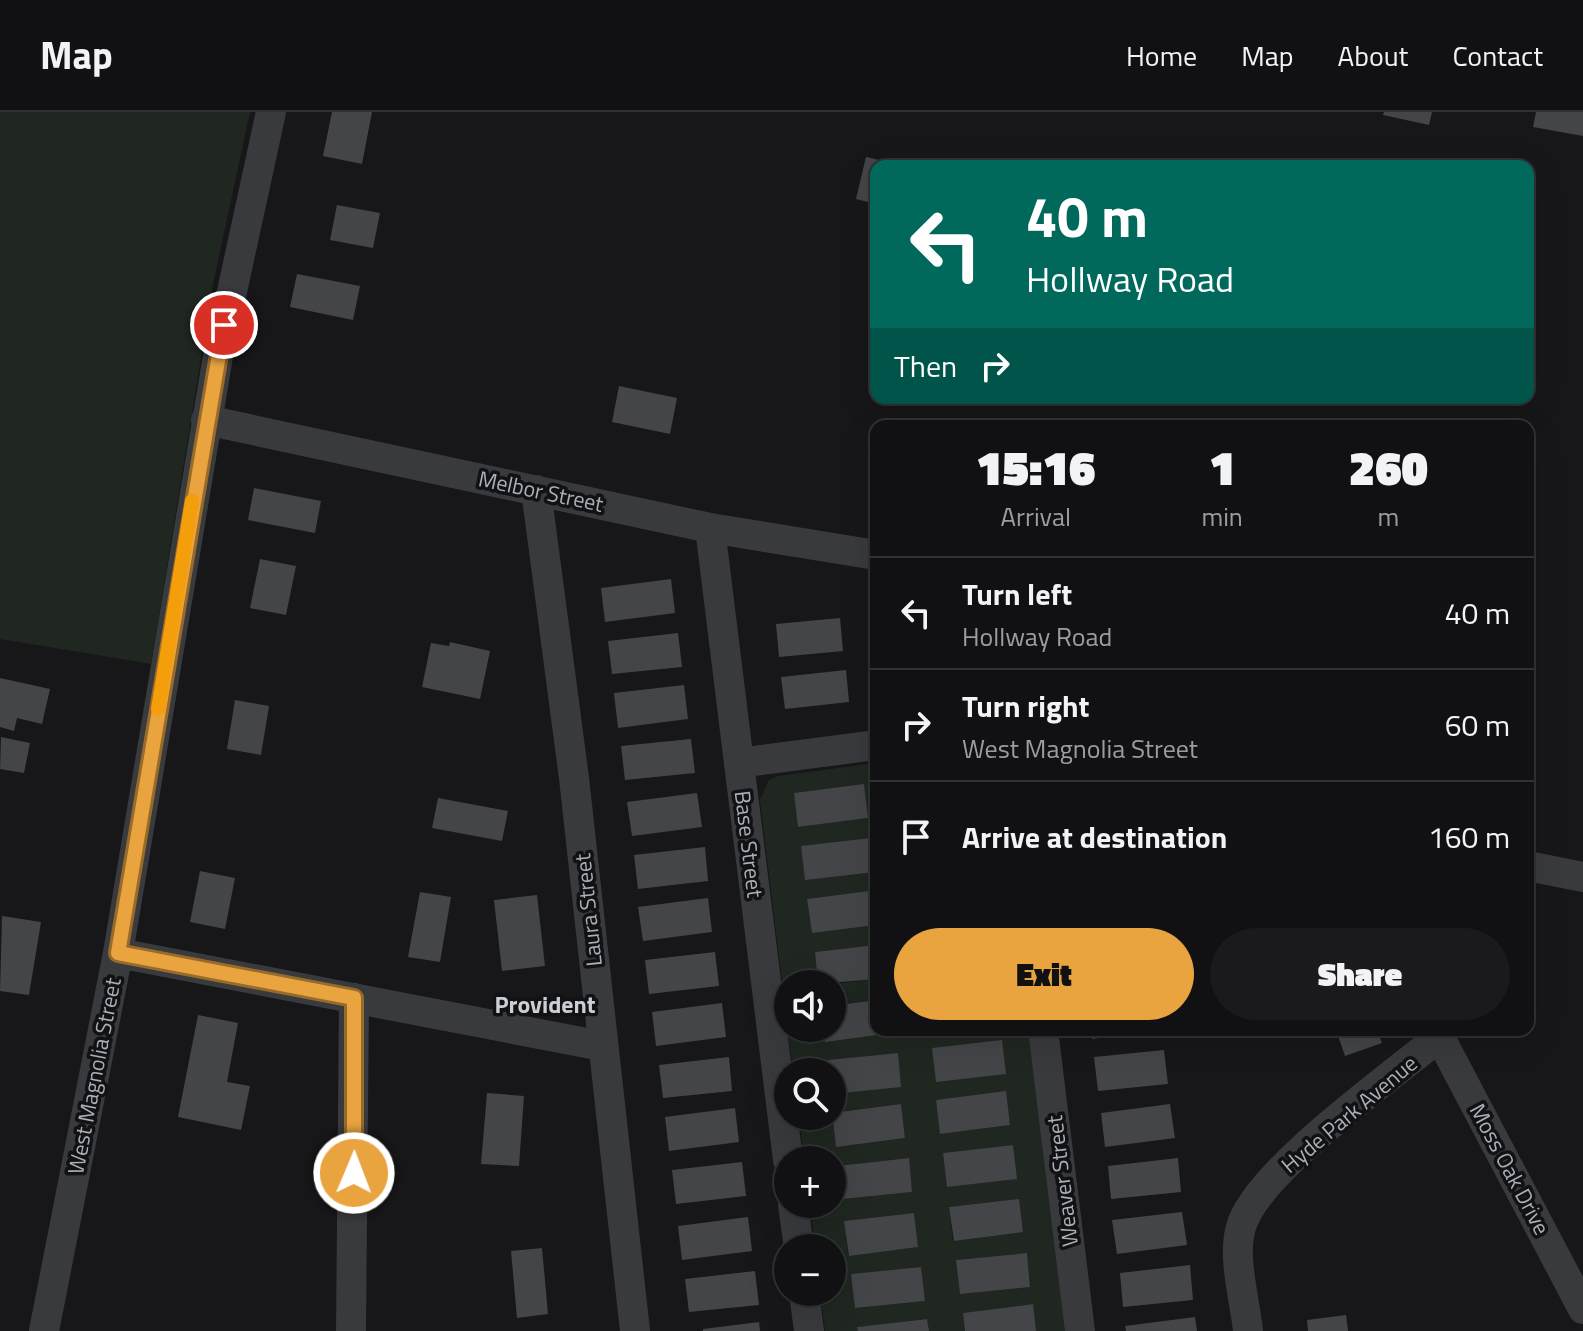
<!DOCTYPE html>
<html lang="en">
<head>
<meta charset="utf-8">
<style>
  body { margin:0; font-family:"Titillium Web",sans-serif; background:#1a1a1c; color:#f1f3f6; height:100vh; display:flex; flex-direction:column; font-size:30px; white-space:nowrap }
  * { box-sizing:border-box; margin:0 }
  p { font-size:26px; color:#9c9da0 }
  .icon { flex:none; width:44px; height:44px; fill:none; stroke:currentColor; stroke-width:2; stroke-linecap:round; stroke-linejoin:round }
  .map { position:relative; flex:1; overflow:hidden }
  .drawer { position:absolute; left:870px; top:308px; width:664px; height:616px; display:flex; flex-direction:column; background:#111113; border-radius:16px; box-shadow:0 8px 32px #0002,0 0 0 2px #303133 }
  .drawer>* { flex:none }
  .banner { position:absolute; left:870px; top:48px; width:664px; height:244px; border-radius:16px; box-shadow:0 8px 32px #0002,0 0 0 2px #303133; background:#00695c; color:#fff; overflow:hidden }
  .tools { position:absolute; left:774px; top:858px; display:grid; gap:16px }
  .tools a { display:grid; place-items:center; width:72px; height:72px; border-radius:50%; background:#111113; box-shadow:0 8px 32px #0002,0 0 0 2px #303133; font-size:40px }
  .pin { position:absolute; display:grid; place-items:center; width:68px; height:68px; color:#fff; margin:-34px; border:4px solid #fff; border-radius:50%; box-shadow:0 2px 8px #0007 }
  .me { position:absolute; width:88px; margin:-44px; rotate:1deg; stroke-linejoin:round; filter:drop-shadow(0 0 6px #0008) }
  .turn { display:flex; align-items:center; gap:28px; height:168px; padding:0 24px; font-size:36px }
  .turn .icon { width:104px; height:104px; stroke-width:2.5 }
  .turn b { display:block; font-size:56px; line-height:68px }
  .then { display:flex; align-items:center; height:76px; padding:0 24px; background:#0003; gap:16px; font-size:30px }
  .eta { display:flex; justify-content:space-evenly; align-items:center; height:136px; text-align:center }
  .eta b { font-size:48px; font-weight:800; line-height:56px }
  .primary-button { display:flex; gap:16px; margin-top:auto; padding:16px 24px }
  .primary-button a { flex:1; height:92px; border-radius:48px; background:#e9a440; color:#111; font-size:32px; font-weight:800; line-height:92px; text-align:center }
  .primary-button a+a { background:#1a1a1c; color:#f1f3f6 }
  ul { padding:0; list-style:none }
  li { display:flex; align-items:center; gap:24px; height:112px; padding:0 24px; border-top:2px solid #303133 }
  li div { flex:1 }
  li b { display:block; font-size:30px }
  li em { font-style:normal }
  header { display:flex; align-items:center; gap:48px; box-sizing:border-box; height:112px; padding:0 40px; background:#111113; border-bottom:2px solid #303133 }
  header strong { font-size:38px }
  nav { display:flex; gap:44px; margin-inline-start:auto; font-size:28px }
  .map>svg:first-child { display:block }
  .green { fill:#1f2720; fill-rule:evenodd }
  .building { fill:#444549 }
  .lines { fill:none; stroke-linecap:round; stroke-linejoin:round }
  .street { stroke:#383a3e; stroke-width:30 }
  .route-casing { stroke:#976b2a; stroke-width:20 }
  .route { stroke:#e9a440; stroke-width:14 }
  .slow { stroke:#f59e0b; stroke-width:14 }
  .labels { text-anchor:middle; stroke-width:7; stroke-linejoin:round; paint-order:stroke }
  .street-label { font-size:22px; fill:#aaafb8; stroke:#121214 }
  .neighbourhood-label { font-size:24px; font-weight:bold; fill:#cbced4; stroke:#121214 }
</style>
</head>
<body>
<header>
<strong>Map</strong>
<nav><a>Home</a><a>Map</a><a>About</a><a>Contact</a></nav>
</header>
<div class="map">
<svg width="1583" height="1219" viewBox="0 0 1583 1219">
  <rect width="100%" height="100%" fill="#171719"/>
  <g class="green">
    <polygon points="0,0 250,0 213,172 151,552 0,527"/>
    <path d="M 876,651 L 876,778 L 807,787 L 812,821 L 876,813 L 876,833 L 815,840 L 818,872 L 788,872 L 788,916 L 823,916 L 825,929 L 894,918 L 1028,918 L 1065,1219 L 1036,1219 L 1032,1192 L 963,1201 L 965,1219 L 929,1219 L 926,1207 L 858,1215 L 858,1219 L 825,1219 L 820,1180 L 832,1180 L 832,1136 L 815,1136 L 810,1092 L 832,1092 L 832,1048 L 804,1048 L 799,1004 L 832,1004 L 836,1035 L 905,1026 L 901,992 L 832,1001 L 832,982 L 898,941 L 828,948 L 829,960 L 793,960 L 760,688 L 769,668 L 778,664 ZM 863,673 L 868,706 L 799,715 L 794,681 ZM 871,727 L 874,760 L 805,767 L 801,735 ZM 1005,980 L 1010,1013 L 941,1022 L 936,988 ZM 1013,1033 L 1016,1067 L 947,1075 L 943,1041 ZM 908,1046 L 912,1080 L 842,1087 L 839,1054 ZM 1019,1087 L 1023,1120 L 953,1129 L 949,1095 ZM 914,1101 L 918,1135 L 848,1143 L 845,1109 ZM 1027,1141 L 1030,1175 L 960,1182 L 957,1148 ZM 921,1155 L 925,1189 L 855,1196 L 852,1162 Z"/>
    <polygon points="876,867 876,888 832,894 832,872"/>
  </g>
  <g class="building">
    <polygon points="332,0 372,0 362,52 323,44"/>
    <polygon points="1384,0 1432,0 1429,13 1383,3"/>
    <polygon points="1536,0 1583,0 1583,24 1533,15"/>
    <polygon points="866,45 902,53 876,54 876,92 856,87"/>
    <polygon points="337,93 380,101 373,136 330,128"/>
    <polygon points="297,162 360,174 353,208 290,195"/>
    <polygon points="619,274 677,286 670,322 612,310"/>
    <polygon points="254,376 321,389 315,421 248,408"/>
    <polygon points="260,447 296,454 286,503 250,496"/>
    <polygon points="671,467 675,501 605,510 601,476"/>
    <polygon points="840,506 843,539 779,545 776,512"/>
    <polygon points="678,521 682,555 612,562 608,529"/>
    <polygon points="450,530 490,539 480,587 422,575 431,531 449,534"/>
    <polygon points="846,558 849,590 785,597 781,565"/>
    <polygon points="0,566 50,577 42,612 17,606 14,619 0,615"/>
    <polygon points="684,573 688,607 618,616 614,581"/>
    <polygon points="235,588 269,594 261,643 227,637"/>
    <polygon points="1,625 30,631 24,661 0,657"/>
    <polygon points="691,627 695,661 625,668 621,634"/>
    <polygon points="864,672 868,706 798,715 794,681"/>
    <polygon points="697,681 702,715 632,724 627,690"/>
    <polygon points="438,686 508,699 502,729 432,716"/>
    <polygon points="871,726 875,760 805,768 801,734"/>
    <polygon points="705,735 708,769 638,777 634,743"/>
    <polygon points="200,759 235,766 225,817 190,810"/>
    <polygon points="876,778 876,813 812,821 807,787"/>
    <polygon points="420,780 451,785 440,850 408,845"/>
    <polygon points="537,783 545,854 502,859 494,788"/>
    <polygon points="708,786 712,820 643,829 638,795"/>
    <polygon points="2,804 41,810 29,883 0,879"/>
    <polygon points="876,833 876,867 818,872 815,840"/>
    <polygon points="715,840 719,874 649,882 645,848"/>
    <polygon points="876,888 876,918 899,920 825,930 823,916 832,916 832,894"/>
    <polygon points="722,891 726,925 656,934 652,900"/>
    <polygon points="198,903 238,911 227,970 250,974 241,1018 178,1005"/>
    <polygon points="1090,918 1143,918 1143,920 1092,927"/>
    <polygon points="1336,918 1377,918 1382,931 1345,944"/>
    <polygon points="1002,928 1006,962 936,970 932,936"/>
    <polygon points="1164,938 1168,972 1098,979 1094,945"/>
    <polygon points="898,941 901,975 832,982 832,960 829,960 828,948"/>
    <polygon points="729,945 732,979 663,986 659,953"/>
    <polygon points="1006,979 1010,1013 940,1022 936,988"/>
    <polygon points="487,981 524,984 519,1054 481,1052"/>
    <polygon points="901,992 905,1026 836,1035 832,1001"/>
    <polygon points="1170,992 1175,1026 1105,1035 1101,1001"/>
    <polygon points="735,996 739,1030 669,1039 665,1005"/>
    <polygon points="1013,1033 1017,1067 947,1075 943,1041"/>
    <polygon points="909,1046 912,1080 842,1087 838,1054"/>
    <polygon points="1178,1046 1181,1080 1111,1087 1108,1054"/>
    <polygon points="742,1050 746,1084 676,1092 672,1058"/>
    <polygon points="1019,1087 1023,1120 954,1129 949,1095"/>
    <polygon points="1182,1100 1187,1133 1117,1142 1112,1108"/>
    <polygon points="914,1101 918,1135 849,1144 844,1109"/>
    <polygon points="748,1105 752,1139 682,1148 678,1114"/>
    <polygon points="542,1136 548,1202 517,1206 511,1139"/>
    <polygon points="1027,1141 1030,1175 960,1182 956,1148"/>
    <polygon points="1190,1153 1193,1188 1123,1195 1120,1161"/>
    <polygon points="921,1155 925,1189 855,1196 851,1162"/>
    <polygon points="755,1159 759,1193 689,1200 685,1167"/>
    <polygon points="1033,1192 1036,1219 965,1219 963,1201"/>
    <polygon points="1346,1203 1348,1219 1308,1219 1307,1208"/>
    <polygon points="1195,1205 1197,1219 1126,1219 1125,1214"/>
    <polygon points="927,1207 929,1219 858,1219 857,1215"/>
    <polygon points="759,1210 760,1219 703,1219 703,1217"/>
  </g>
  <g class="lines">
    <g class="street">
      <polyline points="206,308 710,416 876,443"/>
      <polyline points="536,378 574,666 635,1219"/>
      <polyline points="710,416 788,1048"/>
      <polyline points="739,651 876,633"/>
      <polyline points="1528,754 1583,765"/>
      <polyline points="118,841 602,934"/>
      <polyline points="1043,918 1080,1219"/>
      <polyline points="1436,918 1583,1197"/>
      <polyline points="793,1092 799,1136"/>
      <polyline points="804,1180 809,1219"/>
      <polyline points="44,1219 118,841 218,244 271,0"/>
      <polyline points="351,1219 354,886"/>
      <path d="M 1248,1219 C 1245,1188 1232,1145 1241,1115 C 1256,1060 1393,964 1440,924"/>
    </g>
  </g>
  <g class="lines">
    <g class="route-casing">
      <polyline id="route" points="224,213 118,841 354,886 354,1061"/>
    </g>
    <use href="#route" class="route"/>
    <polyline class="slow" points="158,597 192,389"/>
  </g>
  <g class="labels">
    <g class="street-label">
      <text transform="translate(541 379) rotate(12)" y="8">Melbor Street</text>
      <text transform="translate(749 732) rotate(83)" y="8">Base Street</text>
      <text transform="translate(588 798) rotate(-96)" y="8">Laura Street</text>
      <text transform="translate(94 964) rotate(-79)" y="8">West Magnolia Street</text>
      <text transform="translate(1349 1002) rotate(-40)" y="8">Hyde Park Avenue</text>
      <text transform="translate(1510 1057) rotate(62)" y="8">Moss Oak Drive</text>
      <text transform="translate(1062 1069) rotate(-97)" y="8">Weaver Street</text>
    </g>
    <g class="neighbourhood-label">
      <text x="545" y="901">Provident</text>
    </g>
  </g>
</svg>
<div class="tools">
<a><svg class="icon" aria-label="sound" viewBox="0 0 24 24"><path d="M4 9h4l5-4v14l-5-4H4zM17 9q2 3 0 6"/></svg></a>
<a><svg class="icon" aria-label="search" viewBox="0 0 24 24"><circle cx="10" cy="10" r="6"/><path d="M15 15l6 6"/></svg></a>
<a>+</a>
<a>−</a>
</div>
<div class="pin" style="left:224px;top:213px;background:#d93025"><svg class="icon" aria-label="arrive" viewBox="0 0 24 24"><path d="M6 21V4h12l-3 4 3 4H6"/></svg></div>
<svg class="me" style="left:354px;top:1061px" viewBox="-20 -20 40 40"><circle r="17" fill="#e9a440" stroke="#fff" stroke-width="3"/><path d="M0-11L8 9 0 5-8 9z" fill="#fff"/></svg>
<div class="banner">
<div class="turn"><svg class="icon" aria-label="left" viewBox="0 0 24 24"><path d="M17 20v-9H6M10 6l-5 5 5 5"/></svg><div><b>40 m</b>Hollway Road</div></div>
<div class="then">Then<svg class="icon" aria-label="right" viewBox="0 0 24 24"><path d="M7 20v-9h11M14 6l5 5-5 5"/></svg></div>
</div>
<section class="drawer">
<div class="eta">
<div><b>15:16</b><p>Arrival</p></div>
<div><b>1</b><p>min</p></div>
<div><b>260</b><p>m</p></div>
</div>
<ul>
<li><svg class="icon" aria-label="left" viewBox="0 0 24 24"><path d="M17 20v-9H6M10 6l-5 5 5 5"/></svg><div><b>Turn left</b><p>Hollway Road</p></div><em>40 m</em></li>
<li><svg class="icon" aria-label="right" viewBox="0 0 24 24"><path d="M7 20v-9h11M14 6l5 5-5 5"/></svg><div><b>Turn right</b><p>West Magnolia Street</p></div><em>60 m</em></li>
<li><svg class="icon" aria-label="arrive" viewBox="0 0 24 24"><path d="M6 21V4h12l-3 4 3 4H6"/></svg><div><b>Arrive at destination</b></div><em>160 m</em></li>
</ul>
<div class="primary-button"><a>Exit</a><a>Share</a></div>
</section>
</div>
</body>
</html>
